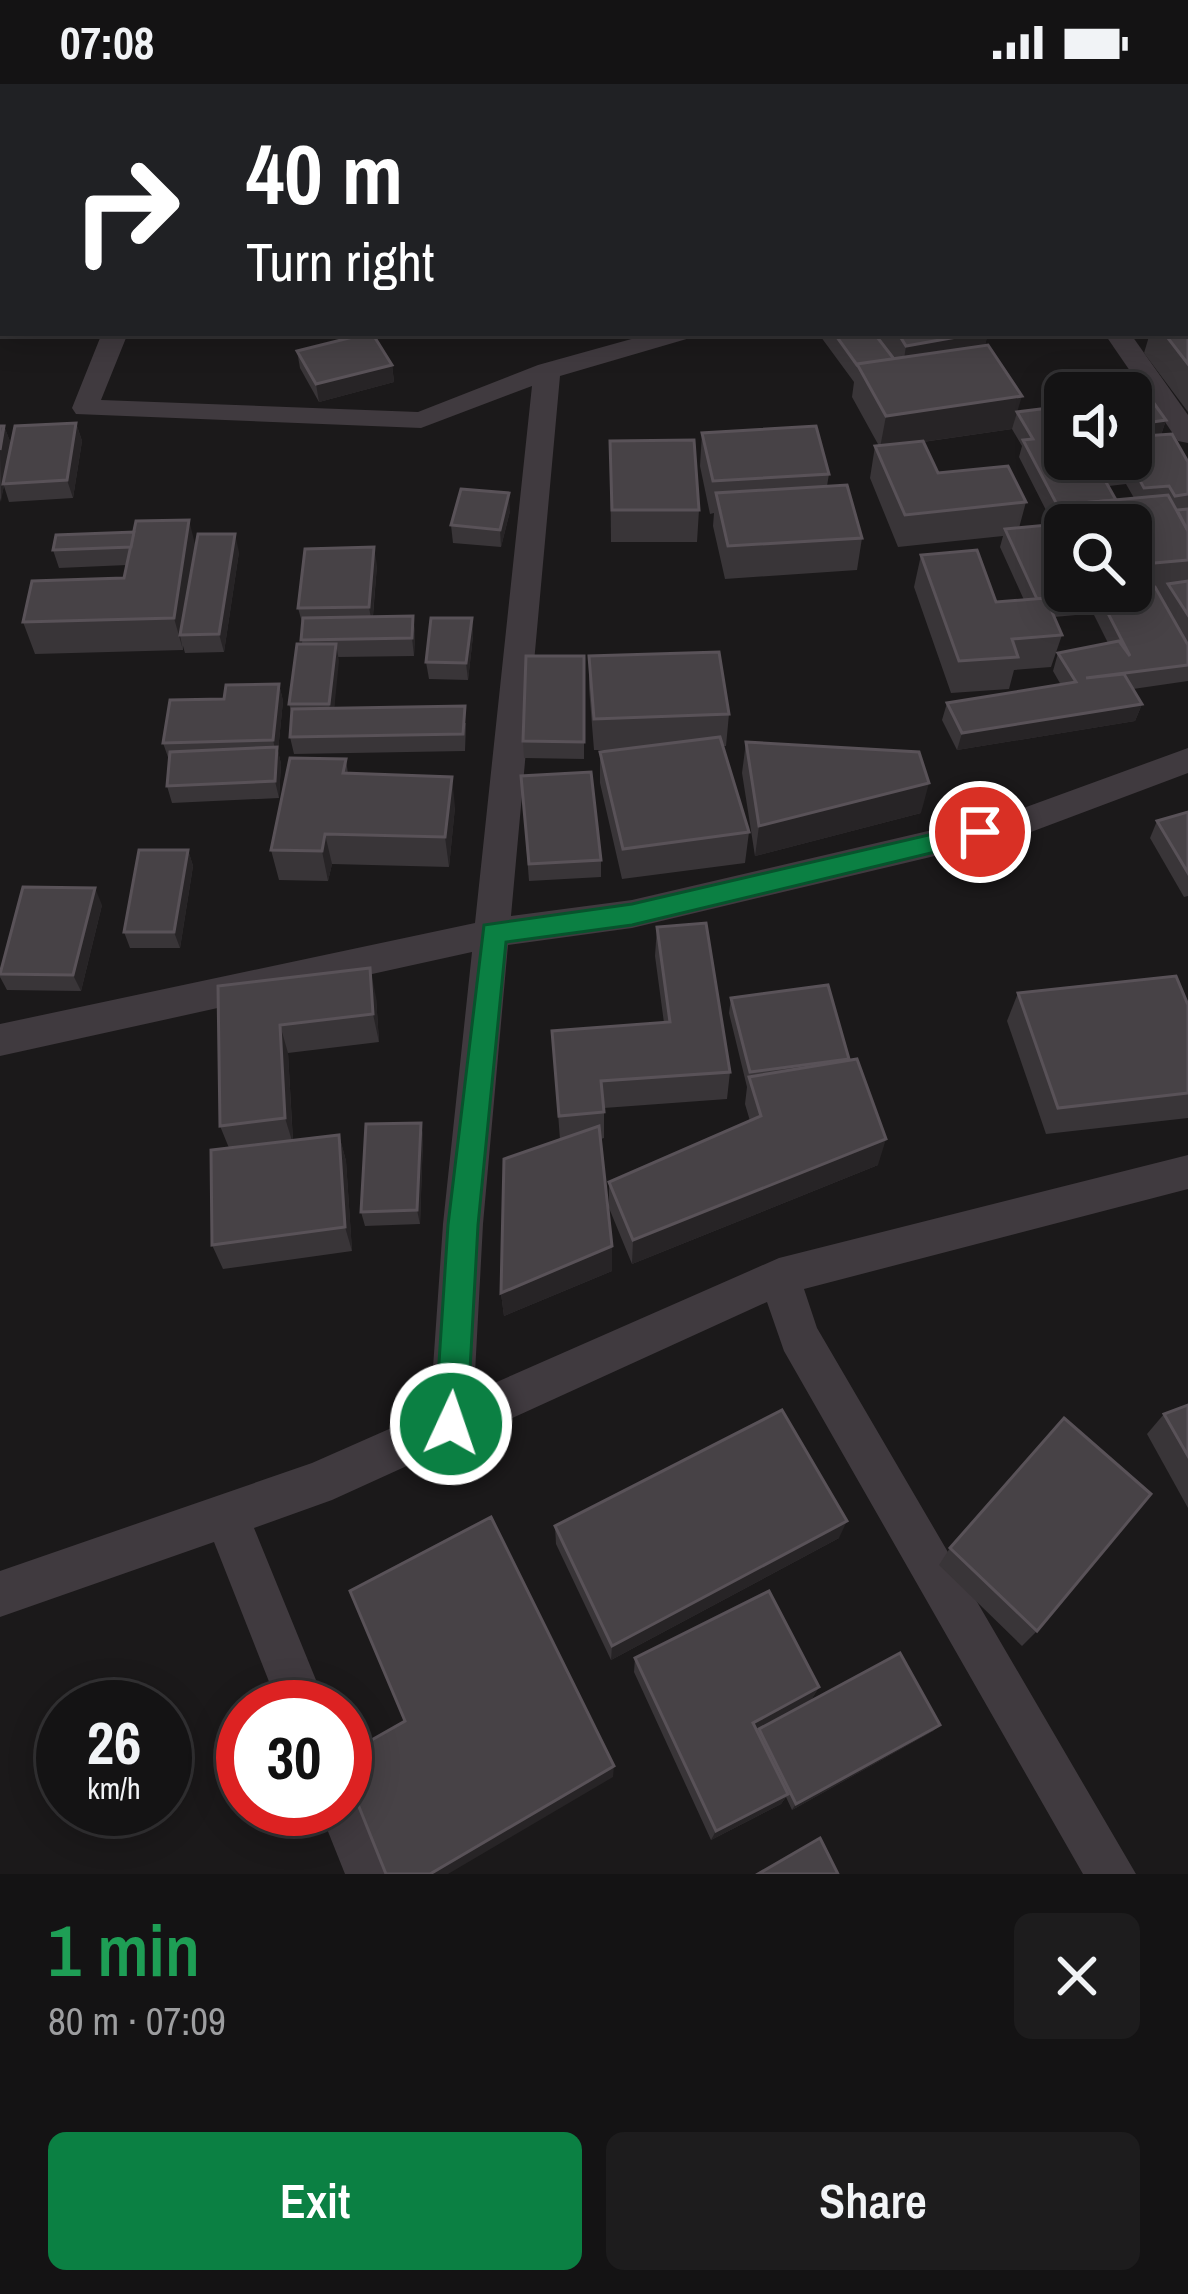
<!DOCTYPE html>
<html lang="en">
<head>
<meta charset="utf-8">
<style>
  body { margin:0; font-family:"Archivo Narrow",sans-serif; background:#1d1c1d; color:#f1f3f6; height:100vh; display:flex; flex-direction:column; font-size:45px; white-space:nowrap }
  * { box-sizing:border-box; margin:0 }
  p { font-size:39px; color:#9d9ea0 }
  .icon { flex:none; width:66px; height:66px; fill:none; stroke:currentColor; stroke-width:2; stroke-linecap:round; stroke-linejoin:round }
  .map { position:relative; height:1790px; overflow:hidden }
  .drawer { display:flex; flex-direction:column; background:#141314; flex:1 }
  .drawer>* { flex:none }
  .banner { position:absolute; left:0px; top:0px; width:1188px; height:252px; box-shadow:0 6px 30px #0003,0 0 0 3px #333234; background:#202124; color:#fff; overflow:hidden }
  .buttons { position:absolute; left:1044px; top:288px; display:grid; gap:24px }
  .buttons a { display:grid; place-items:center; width:108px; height:108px; border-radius:18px; background:#141314; box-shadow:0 6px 30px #0003,0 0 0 3px #333234; font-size:60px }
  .speed { position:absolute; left:36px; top:1596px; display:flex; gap:24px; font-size:60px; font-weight:700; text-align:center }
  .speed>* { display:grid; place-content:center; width:156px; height:156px; border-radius:50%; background:#141314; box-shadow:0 6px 30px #0003,0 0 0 3px #333234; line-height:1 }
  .speed small { font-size:30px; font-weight:400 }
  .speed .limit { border:18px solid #d22; background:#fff; color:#111 }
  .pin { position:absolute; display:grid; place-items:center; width:102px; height:102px; color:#fff; margin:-51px; border:6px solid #fff; border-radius:50%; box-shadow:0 3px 12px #0007 }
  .me { position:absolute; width:132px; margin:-66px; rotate:3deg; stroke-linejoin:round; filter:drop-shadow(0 0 9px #0008) }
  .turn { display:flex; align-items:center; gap:42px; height:252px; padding:0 48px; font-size:54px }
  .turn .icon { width:156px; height:156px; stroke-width:2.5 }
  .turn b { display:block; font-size:84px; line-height:102px }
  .round { display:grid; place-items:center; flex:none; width:126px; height:126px; border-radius:18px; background:#1d1c1d }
  .overview { display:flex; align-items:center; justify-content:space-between; height:204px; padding:0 48px }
  h1 { font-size:72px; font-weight:600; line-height:90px; color:#1e9e55 }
  .cta { display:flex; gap:24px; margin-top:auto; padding:24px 48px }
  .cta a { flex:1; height:138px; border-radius:18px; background:#0b8043; color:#fff; font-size:48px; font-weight:600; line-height:138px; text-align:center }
  .cta a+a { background:#1d1c1d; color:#f1f3f6 }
  .status { display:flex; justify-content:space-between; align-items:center; height:84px; padding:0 60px; background:#141314; direction:ltr }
  .status svg { height:33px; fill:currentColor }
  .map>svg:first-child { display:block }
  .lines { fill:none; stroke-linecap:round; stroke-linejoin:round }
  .minor { fill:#403a3f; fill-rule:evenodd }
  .wall { fill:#393538; fill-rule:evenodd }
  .shaded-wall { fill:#272426 }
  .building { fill:#474246; stroke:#595258; stroke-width:3 }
  .route { fill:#0b8043; stroke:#07532c; stroke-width:3 }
</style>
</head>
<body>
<div class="status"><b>07:08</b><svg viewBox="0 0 49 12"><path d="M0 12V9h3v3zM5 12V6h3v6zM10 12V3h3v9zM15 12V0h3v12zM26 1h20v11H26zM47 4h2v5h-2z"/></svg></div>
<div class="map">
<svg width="1188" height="1790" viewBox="0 0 1188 1790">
  <rect width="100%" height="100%" fill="#1b191a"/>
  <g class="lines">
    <g class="minor">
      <polygon points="1188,99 1188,113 1185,114 1185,100"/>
      <rect x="0" y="173" width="3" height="14"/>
      <polygon points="102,249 128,249 101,316 418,328 538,281 653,249 694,249 690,254 560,292 511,832 632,816 1018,726 1188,664 1188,689 1023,751 632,844 508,861 483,1140 474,1308 779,1174 1188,1071 1188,1105 804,1205 817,1244 1136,1790 1083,1790 784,1267 767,1218 332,1416 254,1444 327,1623 279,1623 214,1458 0,1533 0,1487 312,1379 430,1327 443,1140 472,868 0,972 0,940 475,839 532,302 421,344 76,330 72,324"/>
      <polygon points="1104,249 1130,249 1188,331 1188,359 1178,357"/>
      <polygon points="345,1701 361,1708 395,1790 345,1790 319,1725 345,1725"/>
    </g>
  </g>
  <g class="wall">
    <polygon points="900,0 1186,0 1177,3 904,3"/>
    <polygon points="1188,226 1188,328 1144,269 1150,249 1185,249"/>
    <path d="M 818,249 L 988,249 L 985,261 L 1018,328 L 1116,416 L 1134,414 L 1126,400 L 1109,402 L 1096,375 L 1131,375 L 1166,336 L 1161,351 L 1188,378 L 1188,597 L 1133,605 L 1142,620 L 1135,637 L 957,666 L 942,636 L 947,619 L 1061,601 L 1053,587 L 1058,569 L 1108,559 L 1092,527 L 1096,516 L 1092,516 L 1087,530 L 1054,533 L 1062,551 L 1051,583 L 1014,586 L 1009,605 L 951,609 L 914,503 L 921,471 L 996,518 L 1024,516 L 1000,463 L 1003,452 L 898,463 L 870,394 L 875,362 L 879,362 L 852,313 L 854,298 ZM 1012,345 L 1022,362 L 1019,373 L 1053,440 L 1019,444 L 1026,418 L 938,389 L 923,358 ZM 1065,441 L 1131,441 L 1131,507 L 1065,507 Z"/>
    <polygon points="297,267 392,281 394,298 319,318 300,284"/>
    <polygon points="76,339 82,357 73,414 9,418 4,402 0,418 0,342 4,342 11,360"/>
    <polygon points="702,349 829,390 827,402 862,454 857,486 725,495 713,442 714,429 710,430 700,382"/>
    <polygon points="610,357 699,426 697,458 611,458"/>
    <polygon points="510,427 501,463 453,459 451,441"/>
    <polygon points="56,451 239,468 224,568 185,569 183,562 183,566 35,570 23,538 124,494 127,481 59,484 53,466"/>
    <polygon points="377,481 373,532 413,532 415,549 414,572 338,573 334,624 466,639 465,667 294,670 290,653 292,630 289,620 302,560 303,542 298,524"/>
    <polygon points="472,534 473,552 468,596 429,595 426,578"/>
    <polygon points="584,572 584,675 524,674 523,657"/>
    <polygon points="589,572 729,630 726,662 723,662 749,748 745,779 622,795 600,699 600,668 619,666 594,666 589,604"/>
    <polygon points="279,600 283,617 278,667 281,680 279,714 172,719 167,702 169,676 163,659 224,615"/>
    <polygon points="746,658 921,729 755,772 742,689"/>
    <polygon points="346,675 348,690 455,723 449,783 332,780 328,797 279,796 271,766"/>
    <polygon points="521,692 601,776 601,793 529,797"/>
    <polygon points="1188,728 1188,812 1184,813 1150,754 1157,737"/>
    <polygon points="188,766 193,782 180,864 130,864 124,848"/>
    <polygon points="102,821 81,907 7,906 0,893 0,884"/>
    <polygon points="657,843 730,988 727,1015 604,1024 604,1054 601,1055 612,1187 504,1232 501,1209 560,1056 552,947 664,939 655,872"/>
    <polygon points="828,901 878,1081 632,1180 609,1124 609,1098 750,1037 745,1020 747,1003 729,929 731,914"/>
    <polygon points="218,902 376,913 379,958 288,969 293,1057 339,1051 346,1077 352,1167 223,1185 212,1161 229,1064 220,1042"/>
    <polygon points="1018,909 1188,921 1188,1034 1046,1050 1007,937"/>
    <polygon points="421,1039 423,1053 420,1140 365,1142 361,1128"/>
    <polygon points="1188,1321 1188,1424 1147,1350 1164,1330"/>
    <polygon points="555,1442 839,1454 611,1576 556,1460"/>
    <polygon points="950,1464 1037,1547 1022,1562 939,1481"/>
    <polygon points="635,1574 819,1603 811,1616 756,1646 757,1648 759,1645 940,1641 933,1647 792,1726 786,1713 781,1720 711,1756 634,1588"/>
  </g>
  <g class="shaded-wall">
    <polygon points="68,0 115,0 116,3 57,3"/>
    <polygon points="796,0 830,0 830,3 782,3"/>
    <polygon points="1065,0 1080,0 1079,3 1056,3"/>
    <polygon points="1151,0 1186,0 1177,3 1150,3"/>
    <polygon points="1185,191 1188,191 1188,216 1185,222"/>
    <polygon points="979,249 988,249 981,280 901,294 906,262"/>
    <polygon points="392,281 394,298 319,318 316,300"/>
    <polygon points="1022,312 1012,345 880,364 886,332"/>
    <polygon points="1166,336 1160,354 1131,358 1131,341"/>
    <polygon points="76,339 82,357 73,414 67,396"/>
    <polygon points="4,342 11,360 1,418 0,366"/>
    <polygon points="509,409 510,427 501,463 500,446"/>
    <polygon points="189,436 197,468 180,551 183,566 174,534"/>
    <polygon points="235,450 239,468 224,568 219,550"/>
    <polygon points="374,463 377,481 372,540 369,523"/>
    <polygon points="413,532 415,549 414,572 412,554"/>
    <polygon points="472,534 473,552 468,596 466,579"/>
    <polygon points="336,560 339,577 333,637 329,620"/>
    <polygon points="279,600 283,617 278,667 281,680 279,714 275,697 276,669 273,656"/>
    <polygon points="1142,620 1135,637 957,666 962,649"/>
    <polygon points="452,693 455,723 449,783 445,753"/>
    <polygon points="929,699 921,729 755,772 759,742"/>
    <polygon points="325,750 332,780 328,797 322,767"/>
    <polygon points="188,766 193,782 180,864 174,848"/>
    <polygon points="95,804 102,821 81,907 73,891"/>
    <polygon points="370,884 376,913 379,958 373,930"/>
    <polygon points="280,941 288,969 293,1060 285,1034"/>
    <polygon points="421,1039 423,1053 420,1140 417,1126"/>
    <polygon points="339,1051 346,1077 352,1167 345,1143"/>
    <polygon points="886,1055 878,1081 632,1180 633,1156"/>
    <polygon points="612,1162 612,1187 504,1232 501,1209"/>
    <polygon points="847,1437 839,1454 611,1576 612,1562"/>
    <polygon points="819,1603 811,1616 747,1651 753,1639"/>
    <polygon points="940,1641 933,1647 792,1726 796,1720"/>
    <polygon points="614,1682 613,1693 448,1790 430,1790"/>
    <polygon points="788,1710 781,1720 711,1756 716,1747"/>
  </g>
  <g class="building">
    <polygon points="31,0 68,0 57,3 34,3"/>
    <polygon points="99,0 141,0 132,3 90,3"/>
    <polygon points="141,0 173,0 176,3 132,3"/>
    <polygon points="726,0 796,0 782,3 728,3"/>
    <polygon points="835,0 894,0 898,3 823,3"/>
    <polygon points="930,0 1065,0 1056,3 935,3"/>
    <polygon points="1080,0 1142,0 1132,3 1079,3"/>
    <polygon points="1185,173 1188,177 1188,191 1185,191"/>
    <polygon points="1188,226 1188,280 1164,249 1185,249 1185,227"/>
    <polygon points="369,249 372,249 392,281 316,300 297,267"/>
    <polygon points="834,249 874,249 894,275 857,281"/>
    <polygon points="898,249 979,249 906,262"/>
    <polygon points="988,261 1022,312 886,332 857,280"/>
    <polygon points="1148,311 1166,336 1131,341 1131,313"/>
    <polygon points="1065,322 1065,375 1093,375 1116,416 1070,420 1068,430 1062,430 1023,356 1033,355 1017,328"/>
    <polygon points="76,339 67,396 3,400 15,342"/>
    <polygon points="0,342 4,342 0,366"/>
    <polygon points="816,342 829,390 713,397 702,349"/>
    <polygon points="1172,350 1188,378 1188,410 1175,412 1169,402 1144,404 1132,382 1115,384 1111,375 1131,375 1131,353"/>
    <polygon points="694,356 699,426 612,426 610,357"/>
    <polygon points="923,357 938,389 1008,382 1026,418 905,431 875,362"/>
    <polygon points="847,401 862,454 728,462 716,409"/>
    <polygon points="461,405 509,409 500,446 451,441"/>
    <polygon points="1168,411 1188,447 1188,476 1131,481 1131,441 1081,441 1070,420"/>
    <polygon points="1188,425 1188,447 1177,426"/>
    <polygon points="189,436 174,534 23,538 32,497 124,494 136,437"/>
    <polygon points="1058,440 1065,455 1065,507 1090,507 1093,512 1048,517 1046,514 1037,515 1005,445"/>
    <polygon points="134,448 131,463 53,466 56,451"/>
    <polygon points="198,450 235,450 219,550 180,551"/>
    <polygon points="374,463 369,523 298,524 305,465"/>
    <polygon points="977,466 996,518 1046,514 1062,551 1012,555 1018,573 959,577 921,471"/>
    <polygon points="1188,497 1188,531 1168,500"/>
    <polygon points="1155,503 1188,561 1188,581 1086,594 1124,590 1142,620 962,649 947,619 1076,598 1058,569 1119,557 1130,572 1098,510"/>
    <polygon points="413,532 412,554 301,556 303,534"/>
    <polygon points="431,534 472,534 466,579 426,578"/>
    <polygon points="297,560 336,560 329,620 289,620"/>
    <polygon points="719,568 729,630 594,635 589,572"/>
    <polygon points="526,572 584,572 584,658 523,657"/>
    <polygon points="279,600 273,656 163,659 170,616 224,615 226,601"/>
    <polygon points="465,622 463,650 290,653 292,625"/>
    <polygon points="720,653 749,748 623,765 600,668"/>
    <polygon points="746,658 919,668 929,699 759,742"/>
    <polygon points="277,663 275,697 167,702 170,668"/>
    <polygon points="290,674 346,675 343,689 452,693 445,753 325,750 322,767 271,766"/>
    <polygon points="591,688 601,776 529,780 521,692"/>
    <polygon points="1188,728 1188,789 1157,737"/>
    <polygon points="139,766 188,766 174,848 124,848"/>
    <polygon points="23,803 95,804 73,891 0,890"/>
    <polygon points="706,839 730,988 601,997 604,1028 559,1032 552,947 670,938 657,843"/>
    <polygon points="370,884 373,930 280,941 285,1034 220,1042 218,902"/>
    <polygon points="1176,892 1188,921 1188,1009 1058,1024 1018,909"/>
    <polygon points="828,901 849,975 750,988 731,914"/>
    <polygon points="857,975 886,1055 633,1156 609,1098 761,1032 749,993"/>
    <polygon points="421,1039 417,1126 361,1128 366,1040"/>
    <polygon points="599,1042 612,1162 501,1209 504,1075"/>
    <polygon points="339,1051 345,1143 212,1161 211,1066"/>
    <polygon points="1188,1321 1188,1372 1164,1330"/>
    <polygon points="782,1326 847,1437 612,1562 555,1442"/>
    <polygon points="1064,1334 1151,1410 1037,1547 950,1464"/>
    <polygon points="491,1433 614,1682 430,1790 386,1790 345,1688 345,1671 405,1637 350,1507"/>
    <polygon points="769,1507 819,1603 753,1639 788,1710 716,1747 635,1574"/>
    <polygon points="900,1569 940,1641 796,1720 759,1645"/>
    <polygon points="820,1754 838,1790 758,1790"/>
  </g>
  <polygon class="route" points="980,739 993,748 989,755 632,841 506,858 478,1141 467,1340 462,1351 451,1356 439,1351 435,1340 448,1141 484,841 632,820"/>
</svg>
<div class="buttons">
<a><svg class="icon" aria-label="sound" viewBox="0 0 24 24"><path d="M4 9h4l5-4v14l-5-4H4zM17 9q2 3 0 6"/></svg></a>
<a><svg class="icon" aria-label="search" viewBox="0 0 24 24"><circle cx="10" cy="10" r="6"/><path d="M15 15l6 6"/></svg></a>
</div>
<div class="speed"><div>26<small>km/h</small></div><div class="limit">30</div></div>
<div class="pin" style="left:980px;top:748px;background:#d93025"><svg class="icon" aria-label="arrive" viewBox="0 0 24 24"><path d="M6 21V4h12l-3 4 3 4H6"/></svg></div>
<svg class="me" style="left:451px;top:1340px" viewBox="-20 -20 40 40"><circle r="17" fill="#0b8043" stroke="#fff" stroke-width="3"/><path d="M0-11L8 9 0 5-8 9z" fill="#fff"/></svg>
<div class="banner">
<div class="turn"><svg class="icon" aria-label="right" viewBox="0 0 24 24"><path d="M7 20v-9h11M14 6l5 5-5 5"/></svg><div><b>40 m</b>Turn right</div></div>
</div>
</div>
<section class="drawer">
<div class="overview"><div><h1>1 min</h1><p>80 m · 07:09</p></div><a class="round"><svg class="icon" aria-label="close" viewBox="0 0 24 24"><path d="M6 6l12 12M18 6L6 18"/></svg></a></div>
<div class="cta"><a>Exit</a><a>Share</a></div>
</section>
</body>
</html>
